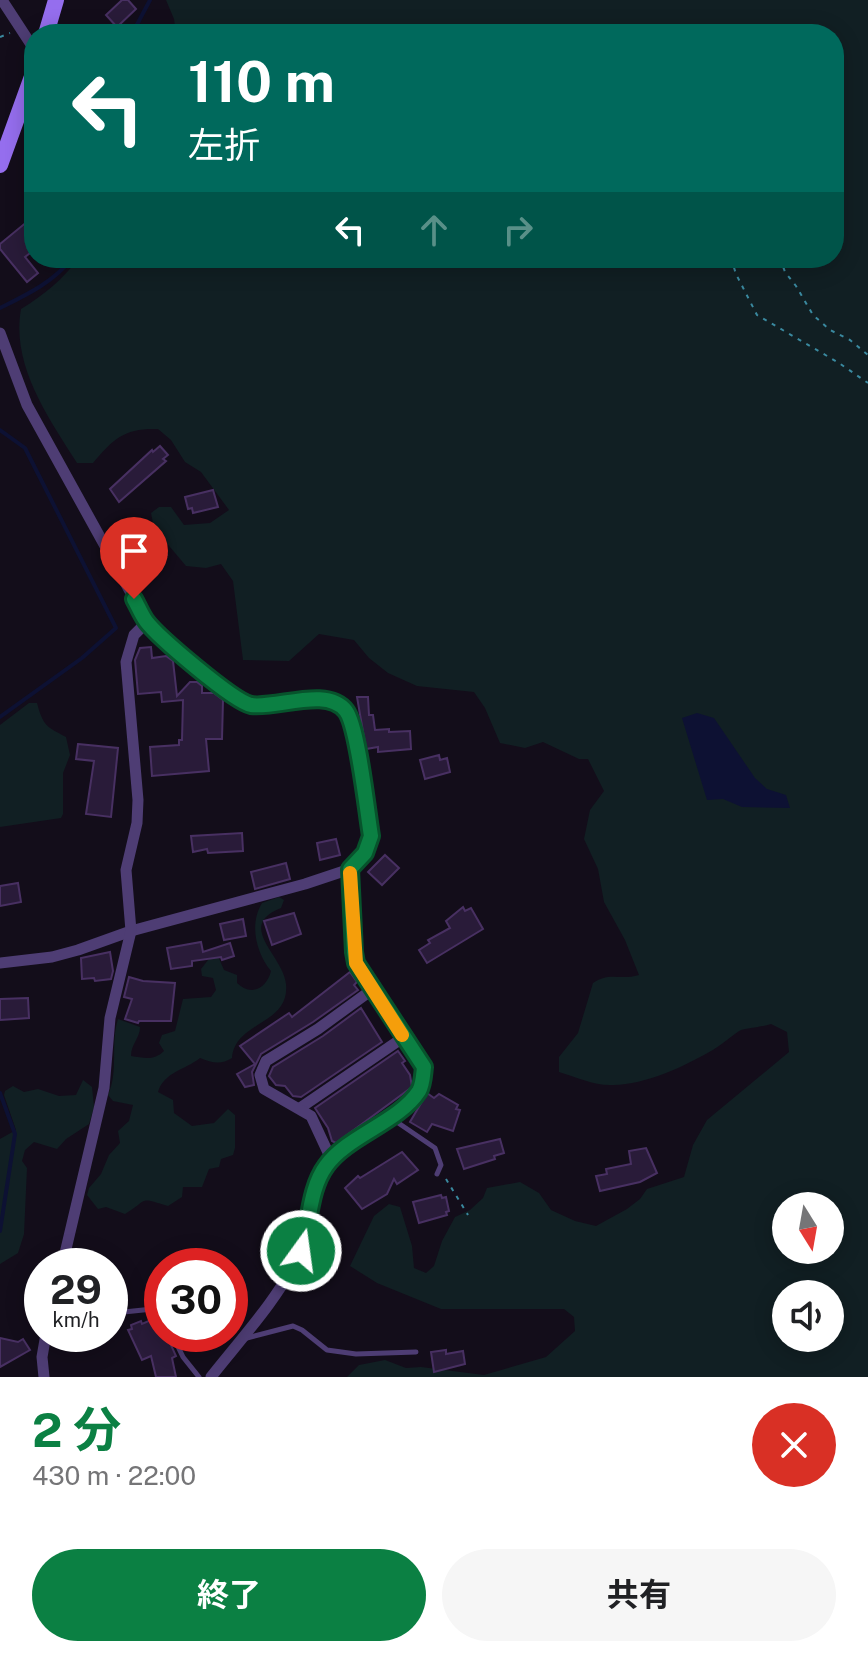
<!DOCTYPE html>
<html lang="ja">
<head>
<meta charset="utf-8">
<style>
  body { margin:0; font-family:"Public Sans","Noto Sans JP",sans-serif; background:#f6f6f6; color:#202124; height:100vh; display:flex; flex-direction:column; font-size:30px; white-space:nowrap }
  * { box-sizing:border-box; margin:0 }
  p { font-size:26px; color:#757577 }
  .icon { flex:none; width:44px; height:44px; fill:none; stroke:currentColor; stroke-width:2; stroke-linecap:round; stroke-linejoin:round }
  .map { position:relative; height:1377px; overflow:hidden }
  .sheet { display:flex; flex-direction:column; background:#fff; flex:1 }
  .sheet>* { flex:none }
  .banner { position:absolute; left:24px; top:24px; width:820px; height:244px; border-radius:32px; box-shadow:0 4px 20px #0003; background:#00695c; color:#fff; overflow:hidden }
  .needle { width:52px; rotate:169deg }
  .tools { position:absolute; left:772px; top:1192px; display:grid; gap:16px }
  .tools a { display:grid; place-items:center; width:72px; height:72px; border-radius:50%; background:#fff; box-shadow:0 4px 20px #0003; font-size:40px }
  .speed { position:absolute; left:24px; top:1248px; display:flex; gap:16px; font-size:40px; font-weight:700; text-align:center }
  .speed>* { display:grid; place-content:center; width:104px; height:104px; border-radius:50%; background:#fff; box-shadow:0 4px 20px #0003; line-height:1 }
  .speed small { font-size:20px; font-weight:400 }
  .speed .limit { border:12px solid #d22; background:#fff; color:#111 }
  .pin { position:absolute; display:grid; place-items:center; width:68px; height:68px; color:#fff; margin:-82px -34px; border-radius:50% 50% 50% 0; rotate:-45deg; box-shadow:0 0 8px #0007 }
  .pin .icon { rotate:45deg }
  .me { position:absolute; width:88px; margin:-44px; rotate:14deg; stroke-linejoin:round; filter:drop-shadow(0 0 6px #0008) }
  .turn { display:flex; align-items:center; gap:28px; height:168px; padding:0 32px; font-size:36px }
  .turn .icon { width:104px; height:104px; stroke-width:2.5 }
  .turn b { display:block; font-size:56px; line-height:68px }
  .lanes { display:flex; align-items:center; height:76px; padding:0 32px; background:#0003; justify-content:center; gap:40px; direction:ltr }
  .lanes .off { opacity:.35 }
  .round { display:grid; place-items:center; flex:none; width:84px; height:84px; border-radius:42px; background:#f6f6f6 }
  .summary { display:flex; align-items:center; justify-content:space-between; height:136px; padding:0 32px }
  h1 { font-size:48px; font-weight:700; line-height:60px; color:#0b8043 }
  .action { display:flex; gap:16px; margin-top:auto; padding:16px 32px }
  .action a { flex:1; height:92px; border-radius:48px; background:#0b8043; color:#fff; font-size:32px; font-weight:700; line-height:92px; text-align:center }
  .action a+a { background:#f6f6f6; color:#202124 }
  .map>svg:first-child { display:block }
  .green { fill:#111f23; fill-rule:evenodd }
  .water { fill:#0d1133 }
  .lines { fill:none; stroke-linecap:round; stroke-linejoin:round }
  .stream { stroke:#0d1133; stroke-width:4 }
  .building { fill:#291b39; stroke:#483062; stroke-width:2 }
  .path { stroke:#3a899f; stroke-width:2; stroke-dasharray:4 6; stroke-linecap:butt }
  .service { stroke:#4e3d74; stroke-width:5 }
  .minor { stroke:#4e3d74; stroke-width:11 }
  .secondary { stroke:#956eee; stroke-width:16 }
  .route-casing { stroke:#07532c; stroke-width:20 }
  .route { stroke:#0b8043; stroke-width:14 }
  .slow { stroke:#f59e0b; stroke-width:14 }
</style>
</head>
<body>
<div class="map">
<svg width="868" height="1377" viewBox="0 0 868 1377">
  <rect width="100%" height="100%" fill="#130d1a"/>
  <g class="green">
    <path d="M 166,0 L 868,0 L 868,1377 L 347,1377 L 359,1365 L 385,1360 L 406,1368 L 421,1367 L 484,1375 L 546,1357 L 575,1331 L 574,1317 L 564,1309 L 441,1309 L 377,1283 L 350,1266 L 374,1216 L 389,1204 L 400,1207 L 412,1246 L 414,1268 L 426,1273 L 434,1266 L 442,1241 L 455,1217 L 470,1210 L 483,1198 L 487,1188 L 520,1182 L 539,1193 L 551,1210 L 575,1221 L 596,1226 L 627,1209 L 640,1199 L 647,1189 L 684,1177 L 693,1145 L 707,1120 L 789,1052 L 787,1032 L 771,1024 C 762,1027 747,1028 741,1030 C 735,1033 719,1047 711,1051 C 681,1068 647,1084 613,1085 C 595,1086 576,1077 559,1072 L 559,1057 L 578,1033 L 593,983 C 611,971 619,981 639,975 L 625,940 L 604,902 L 598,869 L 584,839 L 590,810 L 604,791 L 588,759 L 579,759 L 543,742 L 525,748 L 500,743 L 485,708 L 474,692 L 417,686 L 388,673 L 369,658 L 354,640 L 319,634 L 289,661 L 243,660 L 233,581 L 221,564 L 206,568 L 186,566 L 154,528 L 151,513 L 159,507 L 171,507 L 184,525 L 210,523 L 229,510 L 201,472 L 185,462 L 171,440 L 158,429 C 125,428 114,438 93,463 L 77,463 C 48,417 11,365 21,309 C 44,295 63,279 79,258 L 834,258 L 834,34 L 176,34 L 174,19 ZM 786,1206 L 830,1206 L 830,1250 L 786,1250 ZM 786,1294 L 830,1294 L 830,1338 L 786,1338 Z"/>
    <path d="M 29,703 L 37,703 C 43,726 47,727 66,737 L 70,755 L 63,773 L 63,814 L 61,818 L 0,827 L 0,725 Z"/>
    <path d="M 279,897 L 284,900 L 281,908 C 235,926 283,955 286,984 C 290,1025 235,1021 232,1058 C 221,1065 212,1063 200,1058 C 185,1070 164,1072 158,1092 L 173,1100 L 174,1113 L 192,1126 L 214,1123 L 228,1109 L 235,1115 L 235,1148 L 233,1155 L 221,1159 L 219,1167 L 209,1169 L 202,1187 L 183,1187 L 182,1197 L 168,1206 C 137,1197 150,1199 125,1214 L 106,1207 L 98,1209 L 87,1195 L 89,1188 L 101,1174 L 109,1155 L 120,1143 L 118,1131 L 129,1121 L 133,1105 L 113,1101 L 108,1095 C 119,1071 110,1044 118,1019 L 140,1027 C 140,1038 131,1044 131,1056 C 144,1058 154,1061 164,1051 L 159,1043 L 162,1035 L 175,1031 L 183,999 L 211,997 L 216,990 L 213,978 L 202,976 L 201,969 L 212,955 L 218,956 L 224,970 L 237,975 L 237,983 C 251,997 267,988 271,971 C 256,953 249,924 262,903 Z"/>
    <polygon points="83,1080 92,1087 94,1107 89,1124 66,1139 57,1149 34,1142 25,1150 22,1161 27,1168 24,1234 18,1253 0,1264 0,1139 16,1130 4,1095 5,1091 13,1086 24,1092 38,1089 59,1096 76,1095"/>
  </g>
  <polygon class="water" points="697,713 714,718 755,778 767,789 786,795 790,808 742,807 723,799 707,800 682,718"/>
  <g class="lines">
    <g class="stream">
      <polyline points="132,34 150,0"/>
      <path d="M 0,308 C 26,295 54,282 72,258"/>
      <polyline points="0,430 25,448 116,628 82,658 0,717"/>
      <polyline points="0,1093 15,1134 0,1231"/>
    </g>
  </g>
  <g class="building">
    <polygon points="122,0 128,0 136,9 117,27 106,15"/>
    <polygon points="34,216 34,250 25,257 38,273 27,282 0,249 0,244"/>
    <polygon points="160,446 168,455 163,459 166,461 119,502 110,489 152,450 153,452"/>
    <polygon points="213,490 218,507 193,513 192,508 188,509 185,497"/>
    <polygon points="150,524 167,555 157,561 150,548 137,554 128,537"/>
    <polygon points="151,647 152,658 166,656 173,661 177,696 190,682 197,682 202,686 202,693 214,693 223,700 222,739 206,739 209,771 152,776 150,747 179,745 179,740 182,740 183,700 162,702 161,692 138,694 135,660 140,648"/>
    <polygon points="357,697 368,697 369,715 373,715 375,730 389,729 389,732 410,731 411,749 378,752 378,747 366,749"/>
    <polygon points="78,744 118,748 111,817 86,814 94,761 76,759"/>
    <polygon points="439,755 440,760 447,758 450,772 425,779 420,760"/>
    <polygon points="242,833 243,851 208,853 207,849 193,852 191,836"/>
    <polygon points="336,839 340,855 320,860 317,843"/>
    <polygon points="385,855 399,868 382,885 368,872"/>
    <polygon points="286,863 290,879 255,889 251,872"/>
    <polygon points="18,883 21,902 0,906 0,886"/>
    <polygon points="463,907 465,911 471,908 483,929 427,963 419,950 430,943 428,940 450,928 446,921"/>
    <polygon points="294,913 301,934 272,945 264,921"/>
    <polygon points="243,919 246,936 224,940 220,924"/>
    <polygon points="201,942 203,952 230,943 234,956 222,960 221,957 192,961 192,966 171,969 167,948"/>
    <polygon points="110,952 113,971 111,979 95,981 94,978 82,979 81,958"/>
    <polygon points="350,972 357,982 354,985 358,990 313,1022 261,1054 252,1072 254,1085 245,1087 237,1074 255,1064 240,1046 289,1013 292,1017"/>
    <polygon points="129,977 143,981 175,983 171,1021 139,1021 138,1023 125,1019 132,999 124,997"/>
    <polygon points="28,998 29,1018 0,1020 0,999"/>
    <polygon points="361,1008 382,1042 301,1097 293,1096 285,1086 276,1085 269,1076 273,1067 323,1036"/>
    <polygon points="398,1051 405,1061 402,1063 410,1075 412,1087 336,1143 332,1141 328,1128 315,1108"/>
    <polygon points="427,1093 434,1098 439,1094 458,1105 456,1109 460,1110 453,1131 432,1124 427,1132 410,1122"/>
    <polygon points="500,1139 504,1153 494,1156 495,1159 464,1169 457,1149"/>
    <polygon points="646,1148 657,1173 640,1182 600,1191 596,1176 607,1174 606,1169 631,1164 629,1151"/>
    <polygon points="402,1152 418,1170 397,1184 394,1179 387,1194 362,1209 345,1188 358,1176 360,1178"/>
    <polygon points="441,1195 442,1198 446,1197 449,1211 446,1212 447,1215 419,1223 413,1202"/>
    <polygon points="158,1317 162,1334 166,1334 176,1356 172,1358 176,1377 156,1377 151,1356 142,1360 128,1330 132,1329 131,1325 141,1321 142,1324"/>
    <polygon points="0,1338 18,1342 23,1339 30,1350 0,1367"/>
    <polygon points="446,1350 446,1354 463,1351 465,1364 434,1372 431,1352"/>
  </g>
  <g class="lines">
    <g class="path">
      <polyline points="0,37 10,33"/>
      <polyline points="731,258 736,274 757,315 839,363 868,383"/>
      <polyline points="780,258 785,272 796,286 813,315 830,330 850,340 868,355"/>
      <polyline points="446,1179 468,1215"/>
    </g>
    <g class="service">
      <polyline points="391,1118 435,1148 441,1165 437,1174"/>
      <polyline points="124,1312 162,1308"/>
      <polyline points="172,1334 183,1357 199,1377"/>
      <polyline points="243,1339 293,1326 302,1330 327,1350 356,1354 416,1352"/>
    </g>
    <g class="minor">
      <polyline points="2,0 34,49"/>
      <polyline points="0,333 27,405 147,622 192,663 241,701 250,705 265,705 314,699 344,707 353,724 371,836 365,853 350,869 305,884 131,931 78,950 52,957 0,963"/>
      <polyline points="300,1108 404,1037"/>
      <polyline points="331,1159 311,1116 264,1089 260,1075 266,1061 318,1029 373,989"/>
      <polyline points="62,1266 104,1088 110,1018 131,931 126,870 137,823 138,800 126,662 134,635 147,622"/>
      <polyline points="44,1377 42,1357 46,1334"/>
      <path d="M 211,1377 C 240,1340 278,1299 298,1257 C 313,1226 307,1185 331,1159 C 352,1136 404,1117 419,1091 C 423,1084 423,1075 424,1067 L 356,963 L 350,869"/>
    </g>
    <g class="secondary">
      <polyline points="46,34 56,0"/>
      <polyline points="0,165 34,71"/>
    </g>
  </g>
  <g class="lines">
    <g class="route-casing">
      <path id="route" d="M 134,599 C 138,606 141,614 146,621 C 158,637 233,701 251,705 C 277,709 327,686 346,711 C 358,727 367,812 371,836 L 365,853 L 350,869 L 354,952 L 356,963 L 424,1067 C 423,1075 423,1084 419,1091 C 399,1122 347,1136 326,1166 C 309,1189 310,1224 301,1251"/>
    </g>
    <use href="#route" class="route"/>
    <polyline class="slow" points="350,873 356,963 402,1035"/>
  </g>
</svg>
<div class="tools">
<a><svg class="needle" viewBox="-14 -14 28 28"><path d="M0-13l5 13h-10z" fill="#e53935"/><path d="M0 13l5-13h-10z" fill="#757577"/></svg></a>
<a><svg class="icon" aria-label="sound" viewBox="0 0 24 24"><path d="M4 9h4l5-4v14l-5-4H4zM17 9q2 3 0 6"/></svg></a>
</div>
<div class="speed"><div>29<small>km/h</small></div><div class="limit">30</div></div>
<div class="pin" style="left:134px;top:599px;background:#d93025"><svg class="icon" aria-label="arrive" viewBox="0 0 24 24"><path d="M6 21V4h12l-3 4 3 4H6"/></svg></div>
<svg class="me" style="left:301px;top:1251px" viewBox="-20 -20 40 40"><circle r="17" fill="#0b8043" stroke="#fff" stroke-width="3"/><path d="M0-11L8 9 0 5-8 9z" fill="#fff"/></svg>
<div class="banner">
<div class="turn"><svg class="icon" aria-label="left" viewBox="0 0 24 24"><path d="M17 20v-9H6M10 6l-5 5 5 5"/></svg><div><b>110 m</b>左折</div></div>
<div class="lanes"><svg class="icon" aria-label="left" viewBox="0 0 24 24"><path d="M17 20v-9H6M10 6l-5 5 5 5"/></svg><svg class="icon off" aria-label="ahead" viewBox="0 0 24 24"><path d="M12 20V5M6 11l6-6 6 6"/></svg><svg class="icon off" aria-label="right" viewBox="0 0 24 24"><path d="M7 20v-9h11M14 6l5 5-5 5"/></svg></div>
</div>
</div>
<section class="sheet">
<div class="summary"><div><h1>2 分</h1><p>430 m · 22:00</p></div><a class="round" style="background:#d93025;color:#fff"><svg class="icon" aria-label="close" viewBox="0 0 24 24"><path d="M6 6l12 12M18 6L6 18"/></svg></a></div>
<div class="action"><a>終了</a><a>共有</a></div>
</section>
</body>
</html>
